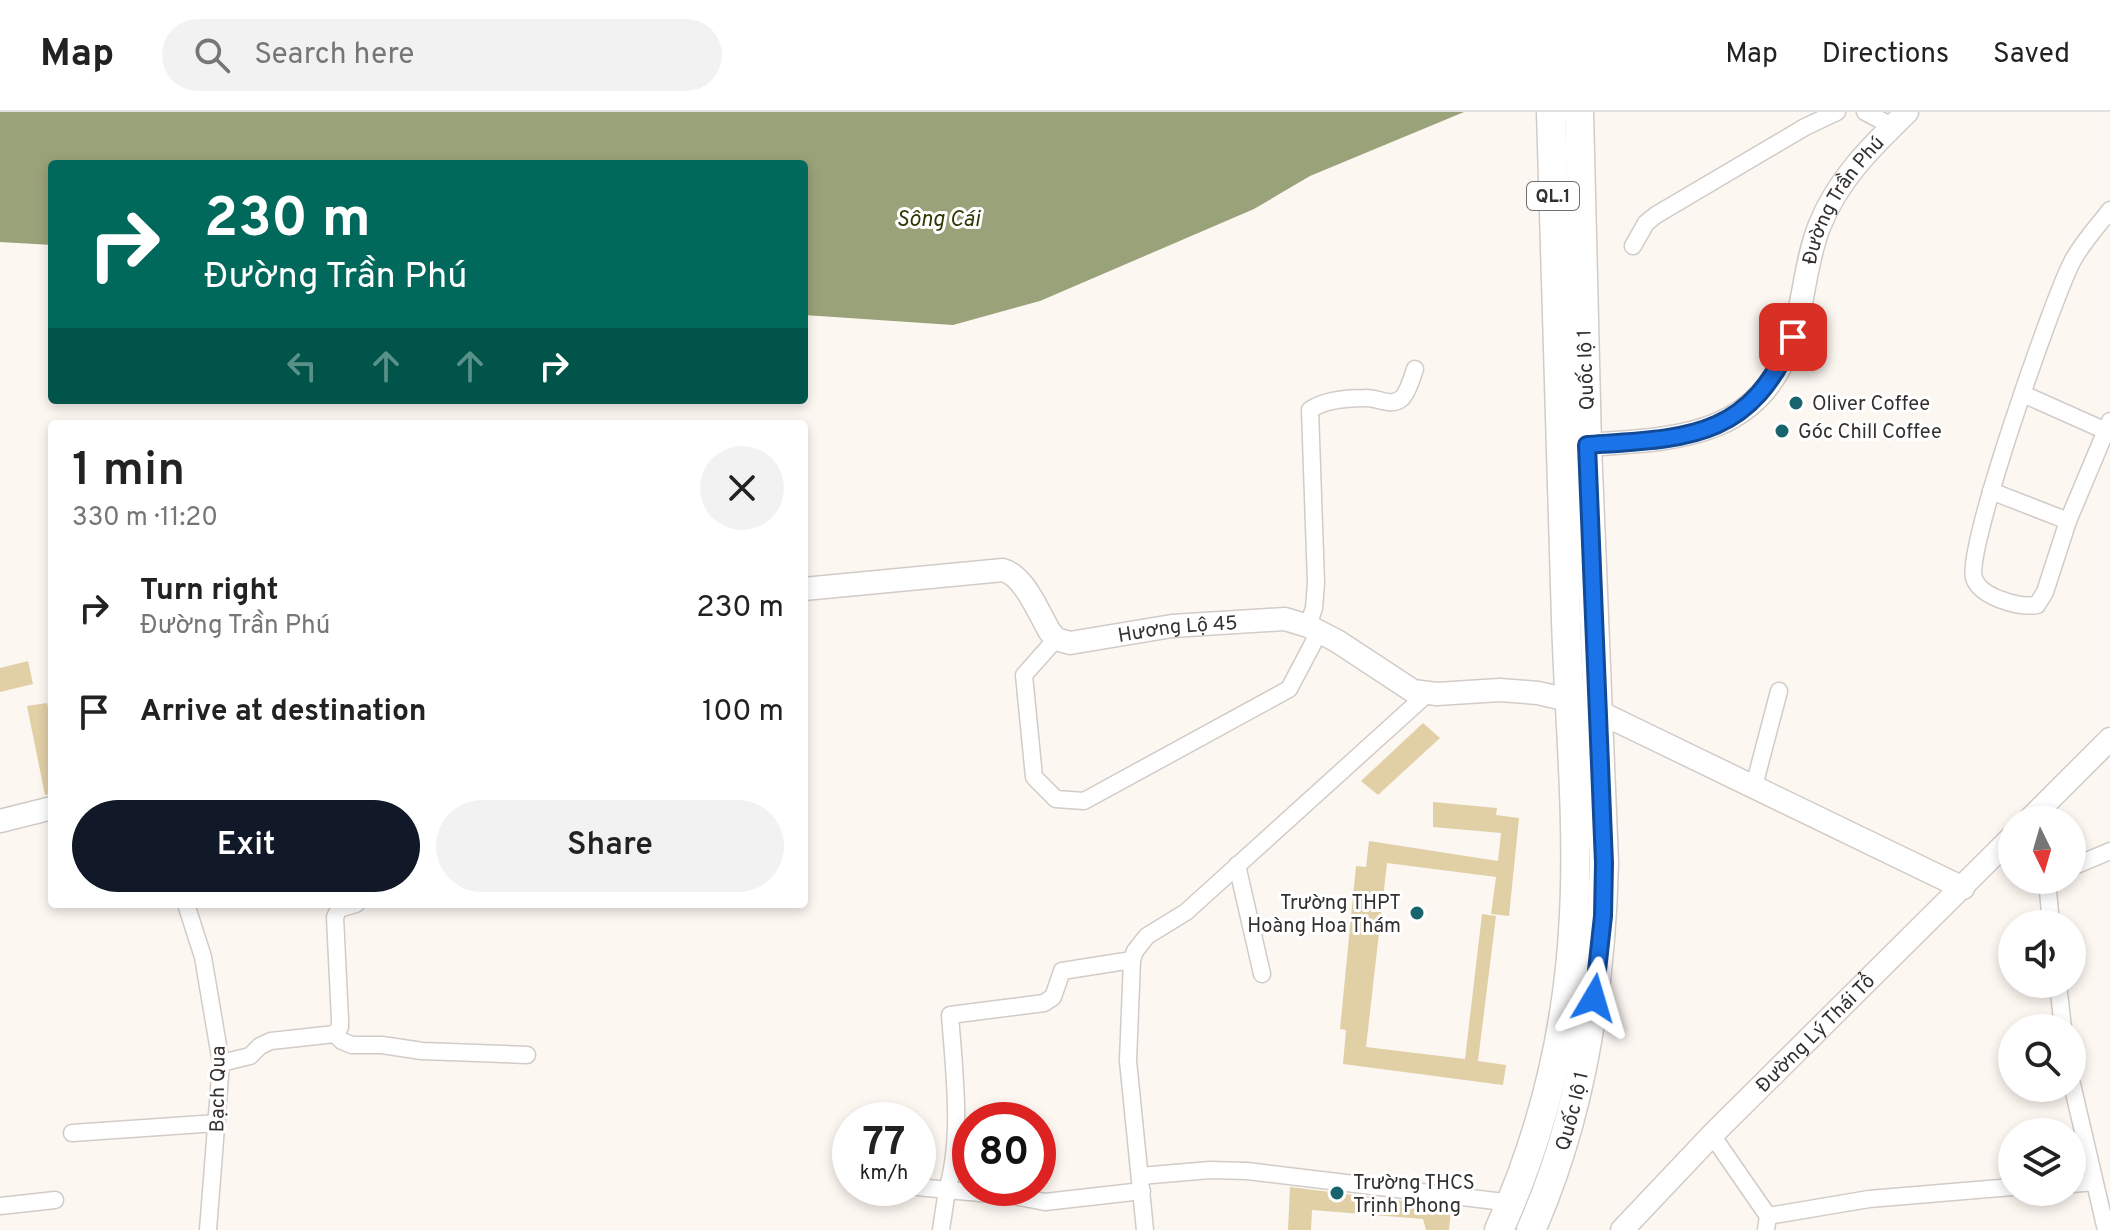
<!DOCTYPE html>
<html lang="en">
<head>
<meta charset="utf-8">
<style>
  body { margin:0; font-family:Overpass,sans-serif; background:#f2f2f2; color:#222; height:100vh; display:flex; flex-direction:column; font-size:30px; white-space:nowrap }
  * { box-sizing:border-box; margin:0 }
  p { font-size:26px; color:#767676 }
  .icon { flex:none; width:44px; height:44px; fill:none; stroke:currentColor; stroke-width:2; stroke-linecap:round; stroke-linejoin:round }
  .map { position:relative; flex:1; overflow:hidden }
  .sheet { position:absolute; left:48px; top:308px; width:760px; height:488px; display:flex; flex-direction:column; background:#fff; border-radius:8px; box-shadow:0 4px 12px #0003 }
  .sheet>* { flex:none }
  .guide { position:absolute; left:48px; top:48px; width:760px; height:244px; border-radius:8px; box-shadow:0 4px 12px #0003; background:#00695c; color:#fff; overflow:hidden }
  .needle { width:52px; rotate:175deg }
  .buttons { position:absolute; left:1998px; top:694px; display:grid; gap:16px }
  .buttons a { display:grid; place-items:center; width:88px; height:88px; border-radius:50%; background:#fff; box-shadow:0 4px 12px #0003; font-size:40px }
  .speed { position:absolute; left:832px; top:990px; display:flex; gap:16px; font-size:40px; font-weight:700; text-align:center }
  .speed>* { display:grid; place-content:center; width:104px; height:104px; border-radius:50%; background:#fff; box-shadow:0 4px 12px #0003; line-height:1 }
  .speed small { font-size:20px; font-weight:400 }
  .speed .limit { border:12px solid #d22; background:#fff; color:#111 }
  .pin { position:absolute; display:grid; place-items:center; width:68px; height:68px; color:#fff; margin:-34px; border-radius:16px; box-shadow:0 4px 12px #0006 }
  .me { position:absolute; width:88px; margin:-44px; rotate:7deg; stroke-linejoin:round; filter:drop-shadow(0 0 6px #0008) }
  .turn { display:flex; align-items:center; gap:28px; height:168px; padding:0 24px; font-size:36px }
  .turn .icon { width:104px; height:104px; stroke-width:2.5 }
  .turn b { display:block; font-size:56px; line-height:68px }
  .lanes { display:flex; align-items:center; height:76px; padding:0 24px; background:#0003; justify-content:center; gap:40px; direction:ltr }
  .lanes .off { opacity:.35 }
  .round { display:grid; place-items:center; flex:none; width:84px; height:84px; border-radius:42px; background:#f2f2f2 }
  .head { display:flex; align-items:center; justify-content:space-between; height:136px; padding:0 24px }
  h1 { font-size:48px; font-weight:600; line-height:60px }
  .button { display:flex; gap:16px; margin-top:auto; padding:16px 24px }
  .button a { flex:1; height:92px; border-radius:48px; background:#111827; color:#fff; font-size:32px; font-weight:600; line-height:92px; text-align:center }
  .button a+a { background:#f2f2f2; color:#222 }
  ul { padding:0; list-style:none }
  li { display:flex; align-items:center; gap:24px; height:104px; padding:0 24px }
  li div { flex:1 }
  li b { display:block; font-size:30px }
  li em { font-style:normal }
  header { display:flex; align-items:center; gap:48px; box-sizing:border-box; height:112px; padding:0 40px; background:#fff; border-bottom:2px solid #e0e0e0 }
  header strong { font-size:38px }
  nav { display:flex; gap:44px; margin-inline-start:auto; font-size:28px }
  .search { width:560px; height:72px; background:#f2f2f2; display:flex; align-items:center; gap:20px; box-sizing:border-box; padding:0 28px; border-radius:44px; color:#767676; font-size:30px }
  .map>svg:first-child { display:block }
  .water { fill:#9aa279 }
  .building { fill:#e1cfa6 }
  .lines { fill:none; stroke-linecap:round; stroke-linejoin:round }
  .street-casing { stroke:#d2cbc7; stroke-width:19 }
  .secondary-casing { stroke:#d2cbc7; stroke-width:25 }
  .highway-casing { stroke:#d2cbc7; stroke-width:31 }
  .street { stroke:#fff; stroke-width:16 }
  .secondary { stroke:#fff; stroke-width:22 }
  .highway { stroke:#fff; stroke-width:28 }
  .route-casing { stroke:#114b97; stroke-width:20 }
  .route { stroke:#1a73e8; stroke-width:14 }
  .poi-dot { fill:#18646e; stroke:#fff; stroke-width:3 }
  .labels { text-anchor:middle; stroke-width:6; stroke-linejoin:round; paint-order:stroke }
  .shield { fill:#fff; stroke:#706f6d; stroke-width:2 }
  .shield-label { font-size:18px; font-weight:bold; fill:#33312f }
  .street-label { font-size:20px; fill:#33312f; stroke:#fff }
  .poi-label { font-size:20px; fill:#33312f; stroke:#fff; text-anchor:start }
  .water-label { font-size:22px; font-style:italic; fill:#313805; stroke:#fff }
</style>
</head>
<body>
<header>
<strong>Map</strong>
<div class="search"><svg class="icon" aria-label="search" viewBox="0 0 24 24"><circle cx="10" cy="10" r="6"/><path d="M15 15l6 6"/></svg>Search here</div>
<nav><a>Map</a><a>Directions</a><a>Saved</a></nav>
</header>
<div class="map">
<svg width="2110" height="1118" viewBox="0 0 2110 1118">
  <rect width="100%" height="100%" fill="#fdf7f2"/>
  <polygon class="water" points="0,0 1464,0 1310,64 1254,97 1040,189 953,213 804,203 804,52 52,52 52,133 0,130"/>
  <g class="building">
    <polygon points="28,549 33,572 0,580 0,556"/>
    <polygon points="47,591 52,615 52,682 45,683 27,594"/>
    <polygon points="1423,611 1440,626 1378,683 1361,669"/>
    <polygon points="1433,690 1497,696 1496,703 1519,706 1509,804 1491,802 1496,765 1387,751 1366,935 1465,947 1482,802 1496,804 1478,949 1506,953 1503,973 1343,952 1346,918 1340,917 1356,754 1366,755 1369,729 1498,749 1501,721 1433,715"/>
    <polygon points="1290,1075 1451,1095 1449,1118 1426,1118 1423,1107 1312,1098 1311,1118 1288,1118"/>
  </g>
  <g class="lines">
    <g class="street-casing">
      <g id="street">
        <polyline points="1865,0 1892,14"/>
        <path d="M 2110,98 C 2097,115 2080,133 2071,152 C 2052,190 1965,437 1974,466 C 1980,485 2019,496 2037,493 L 2045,480 L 2068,409 L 2110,309"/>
        <polyline points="1633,134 1646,111 1656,103 1805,15 1837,0"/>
        <polyline points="2023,282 2106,319"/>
        <polyline points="1991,379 2068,409"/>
        <path d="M 1308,514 L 1314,496 L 1316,471 L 1310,298 C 1324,288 1347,286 1365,286 C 1377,285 1391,296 1402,286 C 1408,280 1412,266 1415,257"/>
        <polyline points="1056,527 1024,563 1034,665 1056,687 1084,689 1289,577 1319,520"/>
        <polyline points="1754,674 1779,579"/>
        <polyline points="1237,753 1262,862"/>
        <polyline points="2072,755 2110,739"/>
        <polyline points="2047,768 2051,812"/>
        <polyline points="186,792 203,845 221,951 208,1118"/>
        <polyline points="2058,872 2063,916"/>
        <polyline points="335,922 340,915 340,908 335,805 339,797 356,792"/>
        <polyline points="221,951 250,944 260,934 271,929 335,922 342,929 352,933 382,933 422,939 527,943"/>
        <polyline points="2072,972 2106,1118"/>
        <polyline points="72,1021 217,1011"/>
        <polyline points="1712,1023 1768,1104 1766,1118"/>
        <polyline points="1140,1064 1210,1058 1247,1059 1512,1091"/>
        <polyline points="2072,1072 2094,1070"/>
        <path d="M 918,1075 L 947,1078 C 963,1026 954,958 950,903 L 1044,891 L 1053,885 L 1062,859 L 1132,848"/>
        <polyline points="0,1094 55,1088"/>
        <polyline points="1768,1104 1869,1087 2012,1075"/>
        <polyline points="941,1118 947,1078 1014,1084 1045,1090 1142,1079"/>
        <polyline points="1145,1118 1128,949 1132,848 1135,839 1147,824 1186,800 1427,582"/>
      </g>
    </g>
    <g class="secondary-casing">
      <g id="secondary">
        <path id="s1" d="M 1587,333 C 1678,327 1763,326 1794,221 C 1804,187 1806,148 1819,115 C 1837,68 1872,34 1907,0"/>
        <path id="s2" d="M 804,477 L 1003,458 C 1025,464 1039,502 1050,520 L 1056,527 L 1070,531 L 1172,514 L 1285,507 L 1308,514 L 1337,529 L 1413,579 L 1437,582 L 1500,578 L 1538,581 L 1568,588 L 1599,600 L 1963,776"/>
        <polyline points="2029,708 2110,627"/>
        <polyline points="0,709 52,696"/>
        <path id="s3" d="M 1622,1118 L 1712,1023 L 2012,725"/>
      </g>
    </g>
    <g class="highway-casing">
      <g id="highway">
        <path d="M 1499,1118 C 1544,1019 1569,911 1574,803 C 1579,704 1569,605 1566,507 C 1560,338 1555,169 1551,0"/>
        <path id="s4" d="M 1531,1118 C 1582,1003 1601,877 1604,751 L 1587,333 L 1579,0"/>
      </g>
    </g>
    <use href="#street" class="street"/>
    <use href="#secondary" class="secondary"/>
    <use href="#highway" class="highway"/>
  </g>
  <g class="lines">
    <g class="route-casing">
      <path id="route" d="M 1594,886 L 1603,804 L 1604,751 L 1587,333 C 1687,326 1749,328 1793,225"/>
    </g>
    <use href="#route" class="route"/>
  </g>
  <g class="poi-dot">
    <circle cx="1796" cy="291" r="8"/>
    <circle cx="1782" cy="319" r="8"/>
    <circle cx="1417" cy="801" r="8"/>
    <circle cx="1337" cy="1081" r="8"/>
  </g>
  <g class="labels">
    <rect class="shield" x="1527" y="70" width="52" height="28" rx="6"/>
    <g class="shield-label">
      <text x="1553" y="90">QL.1</text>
    </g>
    <g class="street-label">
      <text dy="7" stroke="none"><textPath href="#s1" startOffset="400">Đường Trần Phú</textPath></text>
      <text transform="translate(1585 258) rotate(-92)" y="7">Quốc lộ 1</text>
      <text dy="7" stroke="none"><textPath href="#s2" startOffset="412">Hương Lộ 45</textPath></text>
      <text dy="7" stroke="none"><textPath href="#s3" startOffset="276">Đường Lý Thái Tổ</textPath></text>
      <text transform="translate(217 977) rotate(-89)" y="7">Bạch Qua</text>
      <text dy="7" stroke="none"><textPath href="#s4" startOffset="126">Quốc lộ 1</textPath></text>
    </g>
    <g class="poi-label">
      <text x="1812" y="298">Oliver Coffee</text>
      <text x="1798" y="326">Góc Chill Coffee</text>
      <text x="1401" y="797" text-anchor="end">Trường THPT<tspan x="1401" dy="23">Hoàng Hoa Thám</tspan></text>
      <text x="1353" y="1077">Trường THCS<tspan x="1353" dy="23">Trịnh Phong</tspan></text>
    </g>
    <g class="water-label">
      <text x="938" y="114">Sông Cái</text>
    </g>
  </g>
</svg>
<div class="buttons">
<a><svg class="needle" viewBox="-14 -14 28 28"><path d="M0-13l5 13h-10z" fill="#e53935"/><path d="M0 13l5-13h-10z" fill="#767676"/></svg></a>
<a><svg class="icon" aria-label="sound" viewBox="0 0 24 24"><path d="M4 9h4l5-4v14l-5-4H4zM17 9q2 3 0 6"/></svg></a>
<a><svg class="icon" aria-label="search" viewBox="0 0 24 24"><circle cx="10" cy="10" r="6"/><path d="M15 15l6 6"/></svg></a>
<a><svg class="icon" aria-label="layers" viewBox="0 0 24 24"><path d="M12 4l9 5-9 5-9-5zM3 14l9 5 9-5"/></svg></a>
</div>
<div class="speed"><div>77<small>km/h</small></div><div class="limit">80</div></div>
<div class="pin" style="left:1793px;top:225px;background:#d93025"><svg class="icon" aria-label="arrive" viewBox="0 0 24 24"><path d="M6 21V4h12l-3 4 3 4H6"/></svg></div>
<svg class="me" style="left:1594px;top:886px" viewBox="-20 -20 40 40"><path d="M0-17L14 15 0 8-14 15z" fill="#1a73e8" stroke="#fff" stroke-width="4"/></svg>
<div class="guide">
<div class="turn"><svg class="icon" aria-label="right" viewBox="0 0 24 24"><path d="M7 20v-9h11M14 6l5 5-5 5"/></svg><div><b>230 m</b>Đường Trần Phú</div></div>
<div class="lanes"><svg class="icon off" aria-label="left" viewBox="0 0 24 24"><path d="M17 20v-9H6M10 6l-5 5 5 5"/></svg><svg class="icon off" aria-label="ahead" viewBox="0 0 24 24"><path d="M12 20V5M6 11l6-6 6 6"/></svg><svg class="icon off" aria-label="ahead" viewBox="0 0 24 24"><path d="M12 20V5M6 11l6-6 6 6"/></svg><svg class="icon" aria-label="right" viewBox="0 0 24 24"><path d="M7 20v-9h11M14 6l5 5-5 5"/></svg></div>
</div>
<section class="sheet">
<div class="head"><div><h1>1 min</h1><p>330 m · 11:20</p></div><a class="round"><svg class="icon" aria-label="close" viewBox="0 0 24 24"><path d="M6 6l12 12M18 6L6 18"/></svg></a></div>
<ul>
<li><svg class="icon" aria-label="right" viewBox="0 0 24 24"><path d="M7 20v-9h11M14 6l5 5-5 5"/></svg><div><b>Turn right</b><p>Đường Trần Phú</p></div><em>230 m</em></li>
<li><svg class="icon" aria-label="arrive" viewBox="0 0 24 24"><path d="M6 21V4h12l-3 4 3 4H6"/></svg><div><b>Arrive at destination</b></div><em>100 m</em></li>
</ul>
<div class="button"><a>Exit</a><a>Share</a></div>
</section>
</div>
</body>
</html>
